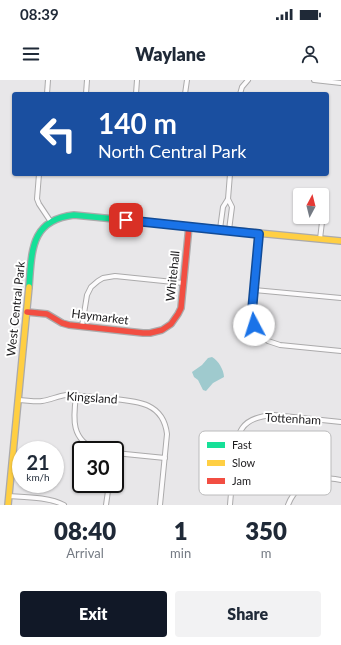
<!DOCTYPE html>
<html lang="en">
<head>
<meta charset="utf-8">
<style>
  body { margin:0; font-family:Lato,sans-serif; background:#f2f2f3; color:#1f2937; height:100vh; display:flex; flex-direction:column; font-size:15px; white-space:nowrap }
  * { box-sizing:border-box; margin:0 }
  p { font-size:13px; color:#747a83 }
  .icon { flex:none; width:22px; height:22px; fill:none; stroke:currentColor; stroke-width:2; stroke-linecap:round; stroke-linejoin:round }
  .map { position:relative; height:425px; overflow:hidden }
  .side { display:flex; flex-direction:column; background:#fff; flex:1 }
  .side>* { flex:none }
  .top-card { position:absolute; left:12px; top:12px; width:317px; height:84px; border-radius:4px; box-shadow:0 1px 3px #0004; background:#1a4fa0; color:#fff; overflow:hidden }
  .needle { width:26px; rotate:7deg }
  .controls { position:absolute; left:293px; top:108px; display:grid; gap:8px }
  .controls a { display:grid; place-items:center; width:36px; height:36px; border-radius:4px; background:#fff; box-shadow:0 1px 3px #0004; font-size:20px }
  .speed { position:absolute; left:12px; top:361px; display:flex; gap:8px; font-size:20px; font-weight:700; text-align:center }
  .speed>* { display:grid; place-content:center; width:52px; height:52px; border-radius:50%; background:#fff; box-shadow:0 1px 3px #0004; line-height:1 }
  .speed small { font-size:10px; font-weight:400 }
  .speed .limit { border:2px solid #111; border-radius:6px; background:#fff; color:#111 }
  .pin { position:absolute; display:grid; place-items:center; width:34px; height:34px; color:#fff; margin:-17px; border-radius:8px; box-shadow:0 2px 6px #0006 }
  .me { position:absolute; width:44px; margin:-22px; rotate:355deg; stroke-linejoin:round; filter:drop-shadow(0 0 3px #0008) }
  .turn { display:flex; align-items:center; gap:14px; height:84px; padding:0 20px; font-size:18px }
  .turn .icon { width:52px; height:52px; stroke-width:2.5 }
  .turn b { display:block; font-size:28px; line-height:34px }
  .eta { display:flex; justify-content:space-evenly; align-items:center; height:68px; text-align:center }
  .eta b { font-size:24px; font-weight:800; line-height:28px }
  .action { display:flex; gap:8px; margin-top:auto; padding:8px 20px }
  .action a { flex:1; height:46px; border-radius:4px; background:#111827; color:#fff; font-size:16px; font-weight:800; line-height:46px; text-align:center }
  .action a+a { background:#f2f2f3; color:#1f2937 }
  .status { display:flex; justify-content:space-between; align-items:center; height:28px; padding:0 20px; background:#fff; direction:ltr }
  .status svg { height:11px; fill:currentColor }
  header { display:flex; justify-content:space-between; align-items:center; height:52px; padding:0 20px; background:#fff; font-size:18px; font-weight:800 }
  .map>svg:first-child { display:block }
  .water { fill:#9fcace }
  .lines { fill:none; stroke-linecap:round; stroke-linejoin:round }
  .street-casing { stroke:#abaaab; stroke-width:6 }
  .fast-casing { stroke:#abaaab; stroke-width:8 }
  .slow-casing { stroke:#abaaab; stroke-width:8 }
  .jam-casing { stroke:#abaaab; stroke-width:8 }
  .street { stroke:#fcfbfc; stroke-width:4 }
  .fast { stroke:#16e098; stroke-width:5.5 }
  .slow { stroke:#ffcf43; stroke-width:5.5 }
  .jam { stroke:#f24e42; stroke-width:5.5 }
  .route-casing { stroke:#114b97; stroke-width:10 }
  .route { stroke:#1a73e8; stroke-width:7 }
  .labels { text-anchor:middle; stroke-width:4; stroke-linejoin:round; paint-order:stroke }
  .street-label { font-size:12px; fill:#1d1c1e; stroke:#fff }
  .key { fill:#fff; stroke:#bbbbbc; stroke-width:1 }
  .key-label { font-size:11px; fill:#1d1c1e }
</style>
</head>
<body>
<div class="status"><b>08:39</b><svg viewBox="0 0 49 12"><path d="M0 12V9h3v3zM5 12V6h3v6zM10 12V3h3v9zM15 12V0h3v12zM26 1h20v11H26zM47 4h2v5h-2z"/></svg></div>
<header><svg class="icon" aria-label="menu" viewBox="0 0 24 24"><path d="M4 6h16M4 12h16M4 18h16"/></svg>Waylane<svg class="icon" aria-label="person" viewBox="0 0 24 24"><circle cx="12" cy="8" r="4"/><path d="M4 21q1-7 8-7t8 7"/></svg></header>
<div class="map">
<svg width="341" height="425" viewBox="0 0 341 425">
  <rect width="100%" height="100%" fill="#e8e7e9"/>
  <path class="water" d="M 212,277 C 218,280 224,290 224,297 L 213,303 L 206,311 L 203,310 L 198,300 L 194,297 L 192,292 L 202,285 L 208,278 Z"/>
  <g class="lines">
    <g class="street-casing">
      <g id="street">
        <polyline points="314,0 341,3"/>
        <polyline points="47,14 48,0"/>
        <polyline points="86,14 87,0"/>
        <polyline points="136,14 137,0"/>
        <polyline points="185,14 187,0"/>
        <polyline points="240,14 242,7 248,0"/>
        <polyline points="39,94 37,119 39,124 51,142"/>
        <polyline points="228,119 232,127 229,150"/>
        <polyline points="220,149 223,127 228,119 230,94"/>
        <polyline points="259,154 252,231 254,245 259,253 268,261 280,265 341,271"/>
        <polyline points="320,159 324,125"/>
        <polyline points="254,210 341,218"/>
        <polyline points="82,246 87,215 91,207 98,201 103,198 115,196 183,203"/>
        <path d="M 76,316 C 73,339 71,360 97,370"/>
        <path d="M 18,320 C 26,320 35,322 42,321 C 50,320 58,316 66,315 C 78,315 91,317 103,318 C 131,321 163,319 167,354 L 160,425"/>
        <polyline points="115,373 165,378"/>
        <path d="M 9,416 C 25,417 50,417 64,425"/>
        <polyline points="106,425 109,404"/>
        <path d="M 230,425 C 231,411 233,396 234,382 C 237,352 240,337 274,335 L 341,342"/>
        <path d="M 288,425 C 293,411 306,400 322,398 C 328,398 335,399 341,400"/>
      </g>
    </g>
    <g class="fast-casing">
      <path id="fast" d="M 29,207 C 32,171 30,140 74,135 L 175,145"/>
    </g>
    <g class="slow-casing">
      <g id="slow">
        <polyline points="175,145 341,161"/>
        <polyline points="8,425 29,207"/>
      </g>
    </g>
    <g class="jam-casing">
      <polyline id="jam" points="27,232 47,234 62,243 69,245 143,253 150,253 162,250 171,244 178,234 181,228 189,146"/>
    </g>
    <use href="#street" class="street"/>
    <use href="#fast" class="fast"/>
    <use href="#slow" class="slow"/>
    <use href="#jam" class="jam"/>
  </g>
  <g class="lines">
    <g class="route-casing">
      <polyline id="route" points="126,140 259,154 252,231 254,245"/>
    </g>
    <use href="#route" class="route"/>
  </g>
  <g class="labels">
    <g class="street-label">
      <text transform="translate(173 196) rotate(-84)" y="4">Whitehall</text>
      <text transform="translate(16 229) rotate(-84)" y="4">West Central Park</text>
      <text transform="translate(100 237) rotate(7)" y="4">Haymarket</text>
      <text transform="translate(92 318) rotate(4)" y="4">Kingsland</text>
      <text transform="translate(293 339) rotate(3)" y="4">Tottenham</text>
    </g>
  </g>
  <rect x="199" y="351" width="132" height="64" rx="6" class="key"/>
  <rect x="207" y="362" width="18" height="6" fill="#16e098"/>
  <rect x="207" y="380" width="18" height="6" fill="#ffcf43"/>
  <rect x="207" y="398" width="18" height="6" fill="#f24e42"/>
  <g class="key-label">
    <text x="232" y="369">Fast</text>
    <text x="232" y="387">Slow</text>
    <text x="232" y="405">Jam</text>
  </g>
</svg>
<div class="controls">
<a><svg class="needle" viewBox="-14 -14 28 28"><path d="M0-13l5 13h-10z" fill="#e53935"/><path d="M0 13l5-13h-10z" fill="#747a83"/></svg></a>
</div>
<div class="speed"><div>21<small>km/h</small></div><div class="limit">30</div></div>
<div class="pin" style="left:126px;top:140px;background:#d93025"><svg class="icon" aria-label="arrive" viewBox="0 0 24 24"><path d="M6 21V4h12l-3 4 3 4H6"/></svg></div>
<svg class="me" style="left:254px;top:245px" viewBox="-20 -20 40 40"><circle r="19" fill="#fff"/><path d="M0-13L10 11 0 6-10 11z" fill="#1a73e8"/></svg>
<div class="top-card">
<div class="turn"><svg class="icon" aria-label="left" viewBox="0 0 24 24"><path d="M17 20v-9H6M10 6l-5 5 5 5"/></svg><div><b>140 m</b>North Central Park</div></div>
</div>
</div>
<section class="side">
<div class="eta">
<div><b>08:40</b><p>Arrival</p></div>
<div><b>1</b><p>min</p></div>
<div><b>350</b><p>m</p></div>
</div>
<div class="action"><a>Exit</a><a>Share</a></div>
</section>
</body>
</html>
